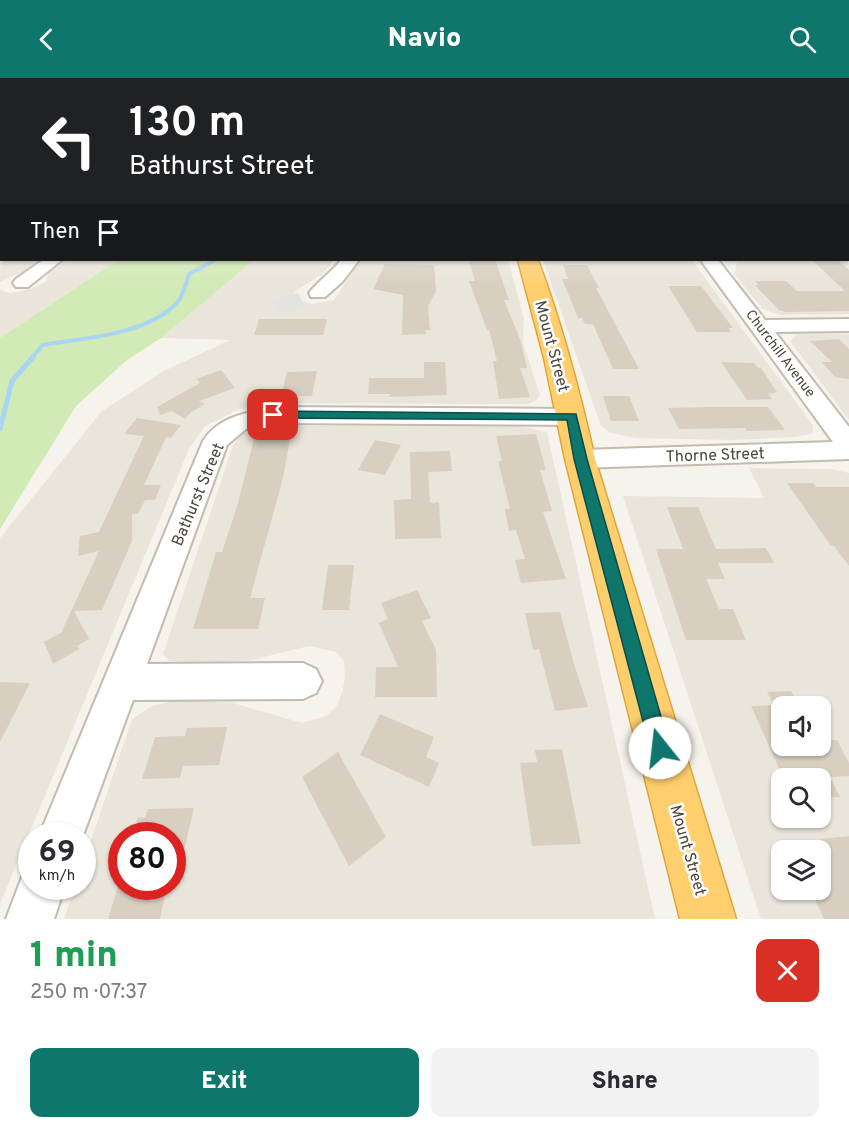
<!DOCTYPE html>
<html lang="en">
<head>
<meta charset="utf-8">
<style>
  body { margin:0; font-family:Overpass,sans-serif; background:#f2f2f3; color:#2b2b33; height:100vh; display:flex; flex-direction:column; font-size:22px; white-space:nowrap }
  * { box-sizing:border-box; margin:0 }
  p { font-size:20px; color:#7c7c81 }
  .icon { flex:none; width:33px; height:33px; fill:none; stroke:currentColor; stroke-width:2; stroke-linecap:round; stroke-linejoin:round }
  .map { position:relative; height:841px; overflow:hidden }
  .side { display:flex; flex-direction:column; background:#fff; flex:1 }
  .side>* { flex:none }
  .guide { position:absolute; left:0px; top:0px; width:849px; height:183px; box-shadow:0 2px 4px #0004; background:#202124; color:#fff; overflow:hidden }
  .tools { position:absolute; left:771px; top:618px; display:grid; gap:12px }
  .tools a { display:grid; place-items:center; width:60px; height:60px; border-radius:12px; background:#fff; box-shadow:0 2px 4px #0004; font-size:30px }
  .speed { position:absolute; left:18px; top:744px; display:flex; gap:12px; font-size:30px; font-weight:700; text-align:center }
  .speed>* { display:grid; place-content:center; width:78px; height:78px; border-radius:50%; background:#fff; box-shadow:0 2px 4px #0004; line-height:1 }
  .speed small { font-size:15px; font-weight:400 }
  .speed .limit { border:9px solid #d22; background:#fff; color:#111 }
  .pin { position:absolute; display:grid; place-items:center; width:51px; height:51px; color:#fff; margin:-26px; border-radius:12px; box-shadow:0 3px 9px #0006 }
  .me { position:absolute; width:66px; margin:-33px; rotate:344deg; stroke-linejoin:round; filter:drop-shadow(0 0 4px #0008) }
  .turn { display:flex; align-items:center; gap:21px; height:126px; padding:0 30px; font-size:27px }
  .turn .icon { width:78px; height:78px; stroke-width:2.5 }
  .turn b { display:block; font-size:42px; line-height:51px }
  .then { display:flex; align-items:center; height:57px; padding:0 30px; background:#0003; gap:12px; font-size:22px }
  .round { display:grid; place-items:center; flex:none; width:63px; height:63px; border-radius:12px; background:#f2f2f3 }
  .headline { display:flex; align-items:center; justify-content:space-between; height:102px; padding:0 30px }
  h1 { font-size:36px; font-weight:800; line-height:45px; color:#1e9e55 }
  .cta { display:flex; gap:12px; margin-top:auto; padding:12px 30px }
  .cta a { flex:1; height:69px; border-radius:12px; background:#0f766e; color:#fff; font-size:24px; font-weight:800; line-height:69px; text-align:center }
  .cta a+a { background:#f2f2f3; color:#2b2b33 }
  header { display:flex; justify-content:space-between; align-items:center; height:78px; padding:0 30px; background:#0f766e; color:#fff; font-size:27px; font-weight:800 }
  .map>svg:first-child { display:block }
  .residential { fill:#eae5da; fill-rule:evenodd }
  .green { fill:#d2eab5 }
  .parking { fill:#e5e3e0 }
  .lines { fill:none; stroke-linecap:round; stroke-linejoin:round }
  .stream-far1 { stroke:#a9d4f2; stroke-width:4 }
  .stream { stroke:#a9d4f2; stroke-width:5 }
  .building { fill:#d8cfc1 }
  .minor-casing { stroke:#c2bbae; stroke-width:4 }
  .highway-casing { stroke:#e0a43c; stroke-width:3 }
  .minor { fill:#fff; fill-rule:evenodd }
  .highway { fill:#ffcf6e; fill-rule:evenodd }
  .route { fill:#0f766e; stroke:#0a4d48; stroke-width:1.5 }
  .labels { text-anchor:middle; stroke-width:5; stroke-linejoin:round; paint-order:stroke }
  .far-street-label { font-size:14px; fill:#4b4439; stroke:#fff }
  .street-label { font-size:16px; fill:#4b4439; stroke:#fff }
</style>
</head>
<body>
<header><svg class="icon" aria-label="back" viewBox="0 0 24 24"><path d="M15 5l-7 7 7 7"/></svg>Navio<svg class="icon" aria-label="search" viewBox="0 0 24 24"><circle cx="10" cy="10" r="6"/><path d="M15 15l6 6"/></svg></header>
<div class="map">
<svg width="849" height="841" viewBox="0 0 849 841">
  <rect width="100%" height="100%" fill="#f6f3ec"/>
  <g class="residential">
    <polygon points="848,89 849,236 780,237 763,231 734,196 737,184 735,182 848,182"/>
    <polygon points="1,148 2,182 39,182 24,193 0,204"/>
    <polygon points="67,182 118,182 0,260 0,212 9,215 18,214 38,208 45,204 49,195"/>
    <polygon points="254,182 334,182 324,195 294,214 294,220 312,226 334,222 360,182 508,182 524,241 523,265 540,317 537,322 528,326 273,325 242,330 205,348 189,371 0,826 0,460 102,333 162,294 230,262 161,260"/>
    <polygon points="543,182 692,182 813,347 813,354 811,356 794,359 734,362 636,360 611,355 601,348"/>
    <polygon points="797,256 849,256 849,342 790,263"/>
    <path d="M 252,348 L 519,348 L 547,354 L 655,841 L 64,841 L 75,809 L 82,808 L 83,786 L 132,641 L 152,628 L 178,622 L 233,625 L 302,645 L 326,638 L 337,628 L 343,612 L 345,597 L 344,583 L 336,574 L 309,568 L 252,582 L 208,585 L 169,583 L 163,576 L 233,368 L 240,356 ZM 122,758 L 172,758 L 172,808 L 122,808 Z"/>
    <path d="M 749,390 L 831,391 L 849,395 L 849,841 L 761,841 L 623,418 L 764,420 ZM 782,628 L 820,628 L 820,668 L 782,668 ZM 782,700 L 820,700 L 820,740 L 782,740 ZM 782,772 L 820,772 L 820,812 L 782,812 Z"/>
  </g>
  <polygon class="green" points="118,182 254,182 161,260 127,282 76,328 0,451 0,260"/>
  <polygon class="parking" points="298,215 306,230 277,236 270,221"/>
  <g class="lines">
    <path class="stream-far1" d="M 31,281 L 43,267 C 84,260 145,257 176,226 C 183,220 186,205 189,196 L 215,182"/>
    <polyline class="stream" points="0,351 12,303 33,279"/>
  </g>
  <g class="building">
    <polygon points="495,182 509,222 504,222 520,261 527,290 520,290 530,319 499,321 493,283 497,283 489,252 487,252 469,203 475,203 469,183"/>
    <polygon points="812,182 837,182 849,192 849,233 786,234 779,232 755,207 759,207 755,203 786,203 797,213 845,213"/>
    <polygon points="385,186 434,187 436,213 428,228 430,252 425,252 426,256 402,257 403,217 373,211"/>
    <polygon points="563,187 587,187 599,210 596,210 639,291 613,291 593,246 585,246 582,240 578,240 562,201 568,201"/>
    <polygon points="668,208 701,208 733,250 729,250 731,254 697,254"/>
    <polygon points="259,241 327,241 323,257 254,257"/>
    <polygon points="839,261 849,271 849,301 835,299 822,284 832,284 810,263"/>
    <polygon points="424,284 445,284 447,317 389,319 390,316 368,316 369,300 424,300"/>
    <polygon points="721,284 754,285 758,290 761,290 777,314 768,316 772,321 747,322"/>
    <polygon points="221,292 235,310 199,323 205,326 190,335 185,341 172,333 160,337 157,329 200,305 196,301"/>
    <polygon points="317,293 312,318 281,318 287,294"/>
    <polygon points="603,318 629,318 639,343 611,343"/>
    <polygon points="710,329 768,329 785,352 747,353 745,350 679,351 668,330"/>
    <polygon points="137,340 181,347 171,360 166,359 144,407 161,407 155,422 145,422 138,436 132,436 132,463 102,532 74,533 89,561 77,568 79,571 53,586 44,564 61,555 99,473 78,478 80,458 99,454 144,358 124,356"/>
    <polygon points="291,356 283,400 250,520 265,520 258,551 193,551 216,474 222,474 238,425 255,357"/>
    <polygon points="536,356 546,392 540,392 552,433 543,434 566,501 521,505 515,482 525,481 516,452 509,453 505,431 510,431 498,383 502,383 496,358"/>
    <polygon points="375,362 401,367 385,397 358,392"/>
    <polygon points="450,373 452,393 428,394 430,425 439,424 441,460 395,461 394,422 411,421 410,374"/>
    <polygon points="787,405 813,405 816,409 849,409 849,488 834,468 831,468"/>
    <polygon points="667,429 698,429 716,471 766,470 774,485 718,485 725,501 706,501 719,531 733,531 746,562 686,562 656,471 683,471"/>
    <polygon points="328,487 354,487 349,532 322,532"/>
    <polygon points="417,512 431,540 422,543 436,572 437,619 375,619 376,589 398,589 379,545 388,541 381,525"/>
    <polygon points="560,534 574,586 588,629 555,633 539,571 533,572 525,535"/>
    <polygon points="0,604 30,605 0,664"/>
    <polygon points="791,613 798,628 782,628 782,668 820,668 820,662 837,662 849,685 849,698 830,699 840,719 820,720 820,700 804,700 801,694 782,694 782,697 751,628 774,627 767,614"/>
    <polygon points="380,636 434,659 426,679 439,685 429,709 360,677"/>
    <polygon points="227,649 219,687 183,688 180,700 142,701 155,659 185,658 187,650"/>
    <polygon points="562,671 581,766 532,768 520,685 537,684 535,672"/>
    <polygon points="338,674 386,759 349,788 302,699"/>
    <polygon points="194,730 179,794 172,793 172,758 133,758 138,739 145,740 148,731"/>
    <polygon points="849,758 849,841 824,841 811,812 820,812 820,761"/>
    <polygon points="118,808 167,808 160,841 108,841"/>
  </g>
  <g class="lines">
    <g class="minor-casing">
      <g id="minor">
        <rect x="0" y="118" width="2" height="8"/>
        <polygon points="0,138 2,138 0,148"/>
        <polygon points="43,182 62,182 28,209 16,209 13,205 16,201"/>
        <path d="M 341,182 L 359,182 L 342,204 L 325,219 L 311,219 L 309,215 C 318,203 332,194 341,182 Z"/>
        <polygon points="704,182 718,182 765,242 849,241 849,253 775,254 849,349 849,381 580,390 571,387 567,381 571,375 580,372 833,364 705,188 702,184"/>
        <path d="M 273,329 L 572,331 L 581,333 L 584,339 L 581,345 L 572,347 L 273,345 L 246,351 L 227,367 L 147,586 L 303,585 L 316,591 L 322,603 L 316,615 L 303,621 L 133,622 L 82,760 L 82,758 L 39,758 L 203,363 C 219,338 247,335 273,329 Z"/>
        <polygon points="32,789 32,808 65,808 54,841 6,841 25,791"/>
      </g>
    </g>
    <g class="highway-casing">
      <path id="highway" d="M 518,182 L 538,182 C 562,246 580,314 595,381 L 736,841 L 680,841 L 565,381 L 544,280 Z"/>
    </g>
    <use href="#minor" class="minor"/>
    <use href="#highway" class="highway"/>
  </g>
  <linearGradient id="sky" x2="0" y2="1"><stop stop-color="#8fc1ec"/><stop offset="0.43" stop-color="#fbfaf6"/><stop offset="1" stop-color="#fbfaf6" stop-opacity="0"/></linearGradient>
  <rect width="849" height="207" fill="url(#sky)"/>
  <polygon class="route" points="273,333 576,336 587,381 670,670 667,676 660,679 653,676 650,670 574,381 567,342 269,340 269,335"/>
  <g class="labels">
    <g class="far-street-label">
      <text transform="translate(781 275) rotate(53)" y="5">Churchill Avenue</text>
    </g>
    <g class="street-label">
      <text transform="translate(553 268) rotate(75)" y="6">Mount Street</text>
      <text transform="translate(715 376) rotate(-2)" y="6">Thorne Street</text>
      <text transform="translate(197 416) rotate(-67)" y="6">Bathurst Street</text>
      <text transform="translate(689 772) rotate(74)" y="6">Mount Street</text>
    </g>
  </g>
</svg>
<div class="tools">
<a><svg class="icon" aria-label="sound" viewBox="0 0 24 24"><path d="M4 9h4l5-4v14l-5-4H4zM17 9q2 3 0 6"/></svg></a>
<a><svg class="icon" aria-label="search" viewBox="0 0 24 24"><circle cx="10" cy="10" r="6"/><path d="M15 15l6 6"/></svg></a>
<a><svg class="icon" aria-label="layers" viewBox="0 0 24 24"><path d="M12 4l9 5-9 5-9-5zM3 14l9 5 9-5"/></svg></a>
</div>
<div class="speed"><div>69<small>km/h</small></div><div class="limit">80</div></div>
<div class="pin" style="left:273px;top:337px;background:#d93025"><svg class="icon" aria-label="arrive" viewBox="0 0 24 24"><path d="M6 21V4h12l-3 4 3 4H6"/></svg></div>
<svg class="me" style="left:660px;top:670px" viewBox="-20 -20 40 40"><circle r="19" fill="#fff"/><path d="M0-13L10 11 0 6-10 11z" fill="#0f766e"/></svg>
<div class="guide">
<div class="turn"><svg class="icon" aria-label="left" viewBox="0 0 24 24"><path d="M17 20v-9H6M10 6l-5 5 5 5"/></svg><div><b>130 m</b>Bathurst Street</div></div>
<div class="then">Then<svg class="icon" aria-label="arrive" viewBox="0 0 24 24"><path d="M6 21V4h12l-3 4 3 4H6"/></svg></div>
</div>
</div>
<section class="side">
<div class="headline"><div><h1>1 min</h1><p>250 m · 07:37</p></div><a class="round" style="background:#d93025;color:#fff"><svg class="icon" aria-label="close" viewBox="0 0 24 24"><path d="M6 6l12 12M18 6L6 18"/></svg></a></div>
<div class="cta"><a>Exit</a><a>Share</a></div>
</section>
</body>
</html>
